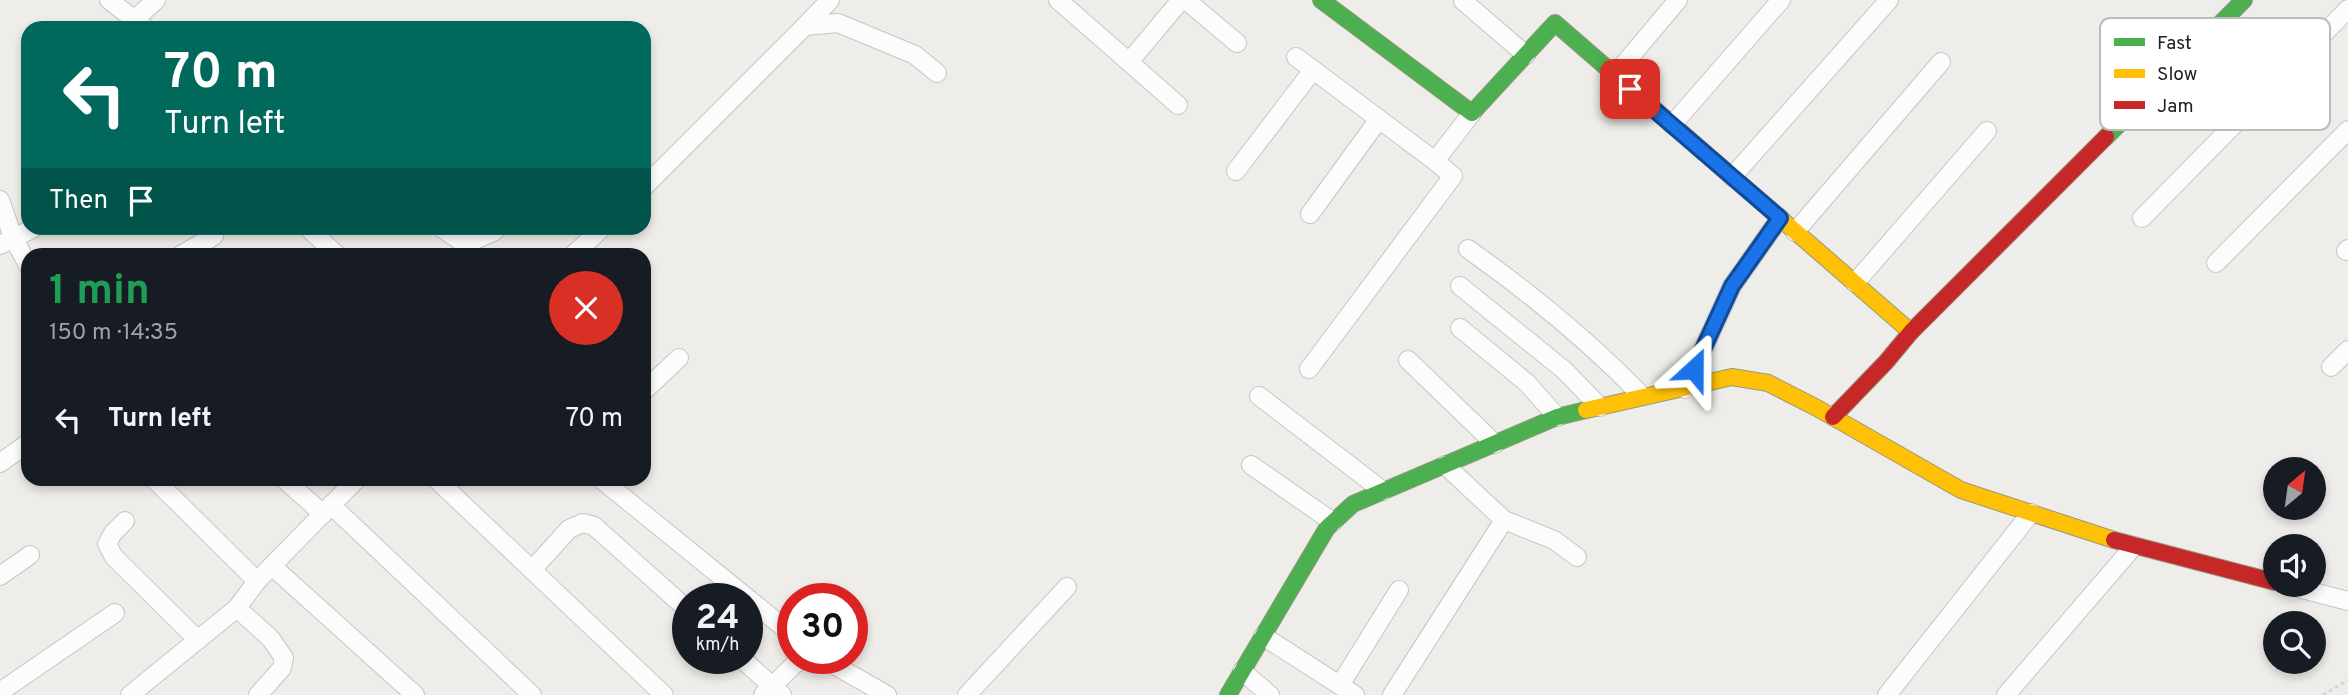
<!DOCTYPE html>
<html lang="en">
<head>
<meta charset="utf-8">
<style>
  body { margin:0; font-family:Overpass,sans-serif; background:#242831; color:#f1f3f6; height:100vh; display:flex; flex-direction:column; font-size:26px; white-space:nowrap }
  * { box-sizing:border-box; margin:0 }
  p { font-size:23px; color:#9ea1a6 }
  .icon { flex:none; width:38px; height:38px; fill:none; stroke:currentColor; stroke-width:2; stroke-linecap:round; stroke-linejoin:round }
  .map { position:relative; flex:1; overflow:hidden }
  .drawer { position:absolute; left:21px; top:248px; width:630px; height:238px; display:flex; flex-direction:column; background:#171b24; border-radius:21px; box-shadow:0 4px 10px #0003 }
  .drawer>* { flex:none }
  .banner { position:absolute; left:21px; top:21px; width:630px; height:214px; border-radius:21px; box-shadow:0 4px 10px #0003; background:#00695c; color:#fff; overflow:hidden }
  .needle { width:46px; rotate:29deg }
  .tools { position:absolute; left:2263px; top:457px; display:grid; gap:14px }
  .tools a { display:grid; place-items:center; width:63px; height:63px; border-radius:50%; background:#171b24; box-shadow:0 4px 10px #0003; font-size:35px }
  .speed { position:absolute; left:672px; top:583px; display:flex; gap:14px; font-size:35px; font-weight:700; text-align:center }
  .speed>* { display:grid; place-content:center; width:91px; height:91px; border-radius:50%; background:#171b24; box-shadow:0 4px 10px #0003; line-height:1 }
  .speed small { font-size:18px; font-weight:400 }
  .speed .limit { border:10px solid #d22; background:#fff; color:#111 }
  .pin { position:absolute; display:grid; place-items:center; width:60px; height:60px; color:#fff; margin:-30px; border-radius:14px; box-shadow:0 4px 10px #0006 }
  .me { position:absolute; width:77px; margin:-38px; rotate:24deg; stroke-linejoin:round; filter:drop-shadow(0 0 5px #0008) }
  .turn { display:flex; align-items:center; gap:24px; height:147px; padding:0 28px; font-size:32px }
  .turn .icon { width:91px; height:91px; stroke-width:2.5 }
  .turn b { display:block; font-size:49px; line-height:60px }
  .then { display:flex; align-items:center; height:66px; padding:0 28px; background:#0003; gap:14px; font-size:26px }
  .round { display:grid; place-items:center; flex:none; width:74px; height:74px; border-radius:37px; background:#242831 }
  .overview { display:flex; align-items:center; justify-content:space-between; height:119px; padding:0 28px }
  h1 { font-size:42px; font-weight:700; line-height:52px; color:#1e9e55 }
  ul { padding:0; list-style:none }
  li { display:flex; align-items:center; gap:21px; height:105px; padding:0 28px }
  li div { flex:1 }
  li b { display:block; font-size:26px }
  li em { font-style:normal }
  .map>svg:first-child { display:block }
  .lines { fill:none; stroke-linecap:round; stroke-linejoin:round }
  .street-casing { stroke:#c7c6c5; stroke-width:20 }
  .fast-casing { stroke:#96997f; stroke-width:18 }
  .slow-casing { stroke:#96997f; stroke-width:18 }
  .jam-casing { stroke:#96997f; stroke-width:18 }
  .path { stroke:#dcceca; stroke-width:2.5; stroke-dasharray:3.5 3.5; stroke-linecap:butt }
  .street { stroke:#fcfcfc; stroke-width:18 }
  .fast { stroke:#4caf50; stroke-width:16 }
  .slow { stroke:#ffc107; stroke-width:16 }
  .jam { stroke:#c62828; stroke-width:16 }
  .route-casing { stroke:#114b97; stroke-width:18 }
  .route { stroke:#1a73e8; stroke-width:12 }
  .key { fill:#fff; stroke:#bcbcbc; stroke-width:2 }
  .key-label { font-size:19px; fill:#202020 }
</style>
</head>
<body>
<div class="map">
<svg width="2348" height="695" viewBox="0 0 2348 695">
  <rect width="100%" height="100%" fill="#eeede9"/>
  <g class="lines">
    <g class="street-casing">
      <g id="street">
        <polyline points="109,0 145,28"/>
        <polyline points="1058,0 1129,62 1181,0"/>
        <polyline points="1186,0 1237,43"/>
        <polyline points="1463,1 1526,55"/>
        <polyline points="134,20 156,0"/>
        <polyline points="805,26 830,0"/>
        <polyline points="1296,57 1435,161 1472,113"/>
        <polyline points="1129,62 1178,105"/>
        <polyline points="1614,76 1678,0"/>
        <polyline points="1672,125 1781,0"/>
        <polyline points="1236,171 1313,70"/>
        <polyline points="1732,177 1889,0"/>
        <polyline points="644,187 805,26 838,23 915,55 937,73"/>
        <polyline points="0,200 13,237 28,265"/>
        <polyline points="1310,214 1379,119"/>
        <polyline points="2142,218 2348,9"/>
        <polyline points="308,228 338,256"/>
        <polyline points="442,228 465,244 473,256"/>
        <polyline points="1795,232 1941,62"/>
        <polyline points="465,244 493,232 498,228"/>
        <polyline points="0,245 34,228"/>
        <path d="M 1468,249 C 1530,293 1589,341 1642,396"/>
        <polyline points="2346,251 2348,249"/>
        <polyline points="179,256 214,236"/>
        <polyline points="572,256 602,228"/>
        <polyline points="2216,263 2348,130"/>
        <polyline points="1855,283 1987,131"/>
        <polyline points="1460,286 1564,370 1600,407"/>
        <polyline points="1460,328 1527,383 1557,417"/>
        <polyline points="1408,360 1495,444"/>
        <polyline points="2331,367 2348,350"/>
        <polyline points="1309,369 1453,176 1435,161"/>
        <polyline points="1685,389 1732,286 1780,218"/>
        <polyline points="644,391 679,358"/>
        <polyline points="1259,396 1383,491"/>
        <polyline points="0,463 28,443"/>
        <polyline points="1251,465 1333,522"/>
        <polyline points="155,480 257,581"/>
        <polyline points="285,480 323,514"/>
        <polyline points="437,480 664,695"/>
        <polyline points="602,480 793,635"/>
        <polyline points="331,505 532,695"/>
        <polyline points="1504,520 1554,540 1577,557"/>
        <polyline points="125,521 113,533 107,544 114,557 198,640"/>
        <polyline points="272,566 415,695"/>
        <polyline points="532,570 569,529 583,523 594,526 688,610"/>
        <polyline points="0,576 30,555"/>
        <polyline points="2283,584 2348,601"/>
        <polyline points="237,608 271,639 284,658 282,668 258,695"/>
        <polyline points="1263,636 1355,695"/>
        <polyline points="741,658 782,695"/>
        <polyline points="822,658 887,695"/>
        <polyline points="1242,671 1270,695"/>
        <polyline points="1340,685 1399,590"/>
        <polyline points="0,692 115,613"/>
        <polyline points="130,695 237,608 257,581 356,480"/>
        <polyline points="763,695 801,658"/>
        <polyline points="967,695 1067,587"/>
        <polyline points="1392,695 1504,520 1445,465"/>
        <polyline points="1887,695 2031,513"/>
        <polyline points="2006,695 2134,546"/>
      </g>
    </g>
    <g class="fast-casing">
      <g id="fast">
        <polyline points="1321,0 1472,113 1555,23 1683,134"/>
        <polyline points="2106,137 2244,0"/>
        <polyline points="1228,695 1327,528 1353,504 1557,417 1586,410"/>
      </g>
    </g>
    <g class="slow-casing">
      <g id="slow">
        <polyline points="1683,134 1911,332"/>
        <polyline points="1586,410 1732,377 1768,383 1817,408 1961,490 2114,540"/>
      </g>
    </g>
    <g class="jam-casing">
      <g id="jam">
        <polyline points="1833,417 1886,362 1911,332 2106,137"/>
        <polyline points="2114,540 2275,582"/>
      </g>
    </g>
    <polyline class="path" points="2323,695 2348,680"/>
    <use href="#street" class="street"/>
    <use href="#fast" class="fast"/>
    <use href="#slow" class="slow"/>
    <use href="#jam" class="jam"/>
  </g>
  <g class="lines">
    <g class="route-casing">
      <polyline id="route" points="1630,89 1780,218 1732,286 1694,369"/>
    </g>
    <use href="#route" class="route"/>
  </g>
  <rect x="2100" y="18" width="230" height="112" rx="10" class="key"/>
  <rect x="2114" y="38" width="31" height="8" fill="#4caf50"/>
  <rect x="2114" y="69" width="31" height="9" fill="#ffc107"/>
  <rect x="2114" y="101" width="31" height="8" fill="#c62828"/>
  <g class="key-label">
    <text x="2157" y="49">Fast</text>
    <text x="2157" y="80">Slow</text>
    <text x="2157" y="112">Jam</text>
  </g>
</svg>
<div class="tools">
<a><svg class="needle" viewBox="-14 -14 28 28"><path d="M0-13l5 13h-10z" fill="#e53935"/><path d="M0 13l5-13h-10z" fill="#9ea1a6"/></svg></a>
<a><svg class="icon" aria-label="sound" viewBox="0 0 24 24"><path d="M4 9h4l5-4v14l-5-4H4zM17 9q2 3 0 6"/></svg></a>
<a><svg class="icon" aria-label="search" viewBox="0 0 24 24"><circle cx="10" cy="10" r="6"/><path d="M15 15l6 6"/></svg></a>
</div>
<div class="speed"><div>24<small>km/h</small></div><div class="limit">30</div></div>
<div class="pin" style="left:1630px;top:89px;background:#d93025"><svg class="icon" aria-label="arrive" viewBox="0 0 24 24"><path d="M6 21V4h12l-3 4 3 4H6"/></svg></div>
<svg class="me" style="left:1694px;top:369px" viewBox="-20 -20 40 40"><path d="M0-17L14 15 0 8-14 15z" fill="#1a73e8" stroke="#fff" stroke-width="4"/></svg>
<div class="banner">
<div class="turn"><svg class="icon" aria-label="left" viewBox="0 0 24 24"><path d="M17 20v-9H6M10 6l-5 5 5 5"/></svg><div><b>70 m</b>Turn left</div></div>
<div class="then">Then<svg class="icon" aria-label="arrive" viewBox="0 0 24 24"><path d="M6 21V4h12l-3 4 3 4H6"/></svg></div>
</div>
<section class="drawer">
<div class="overview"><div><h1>1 min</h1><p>150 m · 14:35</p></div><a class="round" style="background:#d93025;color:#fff"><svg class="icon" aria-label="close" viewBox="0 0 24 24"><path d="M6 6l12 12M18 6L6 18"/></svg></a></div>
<ul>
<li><svg class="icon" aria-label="left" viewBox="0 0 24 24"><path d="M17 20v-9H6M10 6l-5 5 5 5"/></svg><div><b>Turn left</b></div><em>70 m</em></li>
</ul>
</section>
</div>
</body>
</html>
